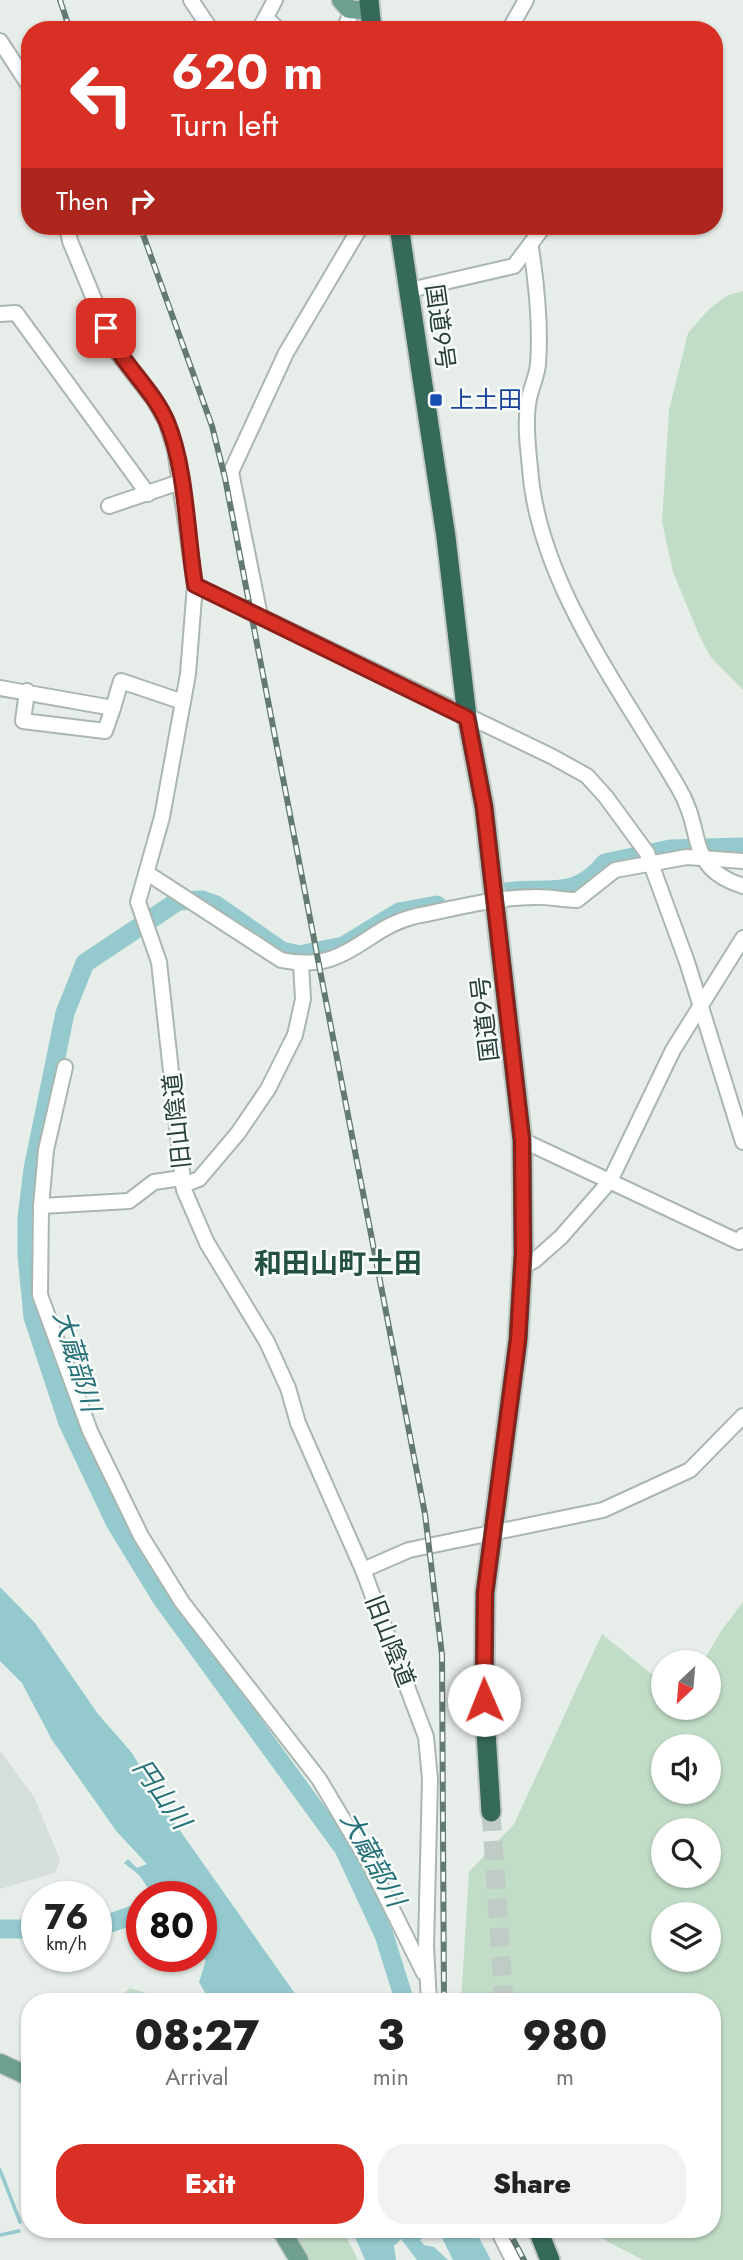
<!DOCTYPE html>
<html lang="en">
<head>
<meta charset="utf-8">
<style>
  body { margin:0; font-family:Jost,"Noto Sans JP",sans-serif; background:#f2f2f2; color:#222; height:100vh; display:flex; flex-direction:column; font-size:26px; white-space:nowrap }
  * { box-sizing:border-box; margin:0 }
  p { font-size:23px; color:#767676 }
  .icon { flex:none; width:38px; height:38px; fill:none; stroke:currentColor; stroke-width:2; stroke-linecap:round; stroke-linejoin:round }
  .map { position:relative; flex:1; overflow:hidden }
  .details { position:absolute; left:21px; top:1993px; width:700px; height:245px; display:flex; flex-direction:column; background:#fff; border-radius:28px; box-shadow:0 2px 5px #0004 }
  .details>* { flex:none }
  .hud { position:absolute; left:21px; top:21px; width:702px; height:214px; border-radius:28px; box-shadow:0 2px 5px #0004; background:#d93025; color:#fff; overflow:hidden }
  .needle { width:46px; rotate:206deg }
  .controls { position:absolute; left:651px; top:1650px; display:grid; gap:14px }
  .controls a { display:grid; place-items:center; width:70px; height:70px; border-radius:50%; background:#fff; box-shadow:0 2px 5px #0004; font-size:35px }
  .speed { position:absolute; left:21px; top:1881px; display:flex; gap:14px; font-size:35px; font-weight:700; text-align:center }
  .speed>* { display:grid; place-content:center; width:91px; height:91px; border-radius:50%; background:#fff; box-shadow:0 2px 5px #0004; line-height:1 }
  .speed small { font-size:18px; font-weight:400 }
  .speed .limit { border:10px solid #d22; background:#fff; color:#111 }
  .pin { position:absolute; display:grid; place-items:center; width:60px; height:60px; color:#fff; margin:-30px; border-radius:14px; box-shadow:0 4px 10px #0006 }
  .me { position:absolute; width:77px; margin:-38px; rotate:359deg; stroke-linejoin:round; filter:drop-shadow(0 0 5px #0008) }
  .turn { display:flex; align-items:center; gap:24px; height:147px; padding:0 35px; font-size:32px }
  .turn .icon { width:91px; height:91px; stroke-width:2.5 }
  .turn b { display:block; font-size:49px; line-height:60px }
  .then { display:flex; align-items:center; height:66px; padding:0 35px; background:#0003; gap:14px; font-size:26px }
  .eta { display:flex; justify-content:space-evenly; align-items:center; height:119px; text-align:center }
  .eta b { font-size:42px; font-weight:800; line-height:49px }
  .cta { display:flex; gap:14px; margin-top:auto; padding:14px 35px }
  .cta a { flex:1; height:80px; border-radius:28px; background:#d93025; color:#fff; font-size:28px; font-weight:800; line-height:80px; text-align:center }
  .cta a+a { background:#f2f2f2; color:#222 }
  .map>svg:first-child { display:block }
  .built { fill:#d5ded9 }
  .green { fill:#c2ddc7; fill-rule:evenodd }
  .water { fill:#94cace }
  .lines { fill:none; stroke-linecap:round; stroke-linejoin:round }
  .stream { stroke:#94cace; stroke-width:3.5 }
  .river { stroke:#94cace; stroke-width:19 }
  .highway-tunnel { stroke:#c1cbc6; stroke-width:19; stroke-dasharray:19 10; stroke-linecap:butt }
  .minor-casing { stroke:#aab6b0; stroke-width:18 }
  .major-casing { stroke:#c3c9c7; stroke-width:21 }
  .highway-casing { stroke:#c3c9c7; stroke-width:23 }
  .minor { stroke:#fff; stroke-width:14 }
  .major { stroke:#6fa08f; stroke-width:18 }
  .highway { stroke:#35695a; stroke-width:19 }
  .rail-casing { stroke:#627a71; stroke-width:6 }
  .rail { stroke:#f7fbf9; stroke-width:3.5; stroke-dasharray:10; stroke-linecap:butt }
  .route-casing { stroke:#8d1f18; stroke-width:18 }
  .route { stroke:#d93025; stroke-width:12 }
  .transit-dot { fill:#1a4fb4; stroke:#f7fbf9; stroke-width:2.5 }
  .labels { text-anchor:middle; stroke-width:5; stroke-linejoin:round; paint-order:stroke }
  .street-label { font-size:24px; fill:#273f36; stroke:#f7fbf9 }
  .transit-label { font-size:24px; fill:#164399; stroke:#f7fbf9; text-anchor:start }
  .water-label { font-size:26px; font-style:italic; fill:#257077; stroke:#f7fbf9 }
  .quarter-label { font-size:28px; font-weight:bold; fill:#245041; stroke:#f7fbf9 }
</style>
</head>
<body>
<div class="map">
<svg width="743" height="2260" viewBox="0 0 743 2260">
  <rect width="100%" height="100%" fill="#e7eeea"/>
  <polygon class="built" points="0,1751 34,1797 60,1860 55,1873 0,1889"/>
  <g class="green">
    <polygon points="743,291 743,690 710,656 699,635 673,572 662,522 669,410 688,333 709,309 728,295"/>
    <path d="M 743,1602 L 743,2260 L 643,2260 L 608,2242 L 593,2230 L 712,2230 L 712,2002 L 461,2002 L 469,1872 L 514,1824 L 602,1634 L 663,1683 L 663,1708 L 709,1708 L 709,1662 L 703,1662 L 721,1631 ZM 663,1746 L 709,1746 L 709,1792 L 663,1792 ZM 663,1830 L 709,1830 L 709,1876 L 663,1876 ZM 663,1914 L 709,1914 L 709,1960 L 663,1960 Z"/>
    <polygon points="130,1988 174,2002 115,2002"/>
    <polygon points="289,2230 343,2230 358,2260 307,2260"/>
  </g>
  <g class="water">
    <polygon points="0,1587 35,1623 98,1714 132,1753 169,1815 301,2002 210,2002 199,1982 206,1960 200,1957 201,1897 154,1897 139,1875 124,1863 128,1859 137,1868 147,1864 117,1832 52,1740 22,1683 0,1661"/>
    <polygon points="352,2230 423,2230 425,2236 420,2240 424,2245 434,2247 448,2260 417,2260 401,2239 394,2246 396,2260 365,2260"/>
    <polygon points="438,2230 475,2230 491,2260 453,2260"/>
  </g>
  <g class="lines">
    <g class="stream">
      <polyline points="0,2170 20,2222"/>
      <polyline points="0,2235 19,2231"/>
    </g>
    <g class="river">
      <path d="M 504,892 C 546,886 575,901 605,863 L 670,849 L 743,847"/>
      <polyline points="96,1928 142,1912"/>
      <polyline points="0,1929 37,1929"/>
      <polyline points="405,2002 384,1935 344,1849 162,1599 115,1522 68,1423 33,1317 27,1255 27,1218 33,1169 65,1013 85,963 178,901 202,900 216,905 282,951 299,955 343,946 399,912 437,905"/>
    </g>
    <polyline class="highway-tunnel" points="491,1812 504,2002"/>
    <g class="minor-casing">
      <g id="minor">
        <polyline points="191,0 211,30"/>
        <polyline points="266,18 279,30"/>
        <polyline points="259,30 275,0"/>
        <polyline points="344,30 352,10"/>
        <polyline points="509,30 526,0"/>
        <polyline points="0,41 30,87"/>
        <polyline points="67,226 70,241 115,350 154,400 166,421 175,450 195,585 188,674 162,817 138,902 159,962 184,1190 207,1243 267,1342 288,1388 298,1423 363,1570 426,1737 430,1779 426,1946 429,2002"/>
        <path d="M 531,248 C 537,287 541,325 538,364 C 537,378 529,391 528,405 C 525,425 528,448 530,468 C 538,582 622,691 678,787 C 706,833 684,867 743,886"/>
        <polyline points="410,290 514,266 544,226"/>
        <polyline points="0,314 16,313 148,494"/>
        <polyline points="109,506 180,482"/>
        <polyline points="195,585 551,756 587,776 606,797 647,853 687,962 743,1142"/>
        <polyline points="260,616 231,472 286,353 361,226"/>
        <polyline points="0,688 113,708 121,681 183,702"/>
        <polyline points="27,691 23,721 105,731 113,708"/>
        <path d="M 147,873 L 281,960 C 349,974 363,928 416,916 C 453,909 495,897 534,897 C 548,896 562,900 577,900 L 615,870 L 687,857 L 743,861"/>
        <polyline points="522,1140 739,1242 743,1236"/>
        <polyline points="182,1178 154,1182 129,1201 41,1206 40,1295 90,1431 141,1536 182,1602 319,1779 369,1863 424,1973"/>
        <polyline points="183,1185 199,1179 238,1133 268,1089 295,1035 303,999 301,964"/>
        <polyline points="41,1206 46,1150 65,1067"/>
        <polyline points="522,1267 535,1260 561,1237 610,1181 673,1050 743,938"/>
        <polyline points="363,1570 409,1550 603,1510 690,1470 743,1416"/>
        <polyline points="498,2230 513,2260"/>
      </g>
    </g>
    <g class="major-casing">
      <g id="major">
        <polyline points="341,0 349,9 370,11"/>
        <polyline points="0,2063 30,2077"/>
        <polyline points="281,2230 299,2260"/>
      </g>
    </g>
    <g class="highway-casing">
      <g id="highway">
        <polyline points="369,0 372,30"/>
        <polyline points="399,226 446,537 467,717 484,807 522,1140 523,1254 518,1340 485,1593 484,1700 491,1812"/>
        <polyline points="538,2230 550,2260"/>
      </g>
    </g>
    <use href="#minor" class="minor"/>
    <use href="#major" class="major"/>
    <use href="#highway" class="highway"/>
    <g class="rail-casing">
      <g id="rail">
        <polyline points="60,0 70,30"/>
        <polyline points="140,226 212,426 225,478 425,1514 442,1655 444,2002"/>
        <polyline points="508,2230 524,2260"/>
      </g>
    </g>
    <use href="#rail" class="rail"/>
  </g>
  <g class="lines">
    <g class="route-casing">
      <path id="route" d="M 106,328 C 120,363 152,387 167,422 C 186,467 187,536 195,585 L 467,718 L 484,807 L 522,1140 L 523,1254 L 518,1340 L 485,1593 L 484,1700"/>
    </g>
    <use href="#route" class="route"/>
  </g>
  <rect class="transit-dot" x="429" y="393" width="14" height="14" rx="3.5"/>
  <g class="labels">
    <g class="street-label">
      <text transform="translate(440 327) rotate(82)" y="8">国道9号</text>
      <text transform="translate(485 1019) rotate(-97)" y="8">国道9号</text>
      <text transform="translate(177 1121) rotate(-96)" y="8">旧山陰道</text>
      <text transform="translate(390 1641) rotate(69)" y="8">旧山陰道</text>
    </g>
    <g class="transit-label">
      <text x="450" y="408">上土田</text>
    </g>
    <g class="water-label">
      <text transform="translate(77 1361) rotate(73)" y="9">大蔵部川</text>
      <text transform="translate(162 1794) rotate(55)" y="9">円山川</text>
      <text transform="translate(373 1859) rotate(61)" y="9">大蔵部川</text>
    </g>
    <g class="quarter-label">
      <text x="338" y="1273">和田山町土田</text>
    </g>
  </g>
</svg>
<div class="controls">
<a><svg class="needle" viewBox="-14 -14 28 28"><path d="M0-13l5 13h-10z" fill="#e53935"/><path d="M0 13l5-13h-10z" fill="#767676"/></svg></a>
<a><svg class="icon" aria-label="sound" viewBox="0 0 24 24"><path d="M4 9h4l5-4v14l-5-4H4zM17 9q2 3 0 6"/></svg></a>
<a><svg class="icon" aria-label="search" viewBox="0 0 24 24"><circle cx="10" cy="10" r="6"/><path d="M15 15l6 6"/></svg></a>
<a><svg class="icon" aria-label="layers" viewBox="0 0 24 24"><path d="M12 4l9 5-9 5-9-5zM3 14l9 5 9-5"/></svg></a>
</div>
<div class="speed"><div>76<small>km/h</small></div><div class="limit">80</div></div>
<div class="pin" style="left:106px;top:328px;background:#d93025"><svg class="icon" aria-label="arrive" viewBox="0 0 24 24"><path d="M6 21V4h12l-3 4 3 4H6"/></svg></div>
<svg class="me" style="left:484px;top:1700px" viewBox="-20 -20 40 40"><circle r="19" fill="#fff"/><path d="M0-13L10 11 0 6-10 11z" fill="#d93025"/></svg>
<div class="hud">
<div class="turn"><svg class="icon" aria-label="left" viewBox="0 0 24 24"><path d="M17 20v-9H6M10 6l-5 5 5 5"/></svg><div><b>620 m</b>Turn left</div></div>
<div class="then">Then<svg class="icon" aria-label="right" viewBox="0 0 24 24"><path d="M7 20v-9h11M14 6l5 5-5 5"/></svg></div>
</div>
<section class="details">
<div class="eta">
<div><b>08:27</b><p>Arrival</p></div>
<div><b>3</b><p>min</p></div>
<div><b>980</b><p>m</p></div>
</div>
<div class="cta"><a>Exit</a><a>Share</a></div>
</section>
</div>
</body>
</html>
